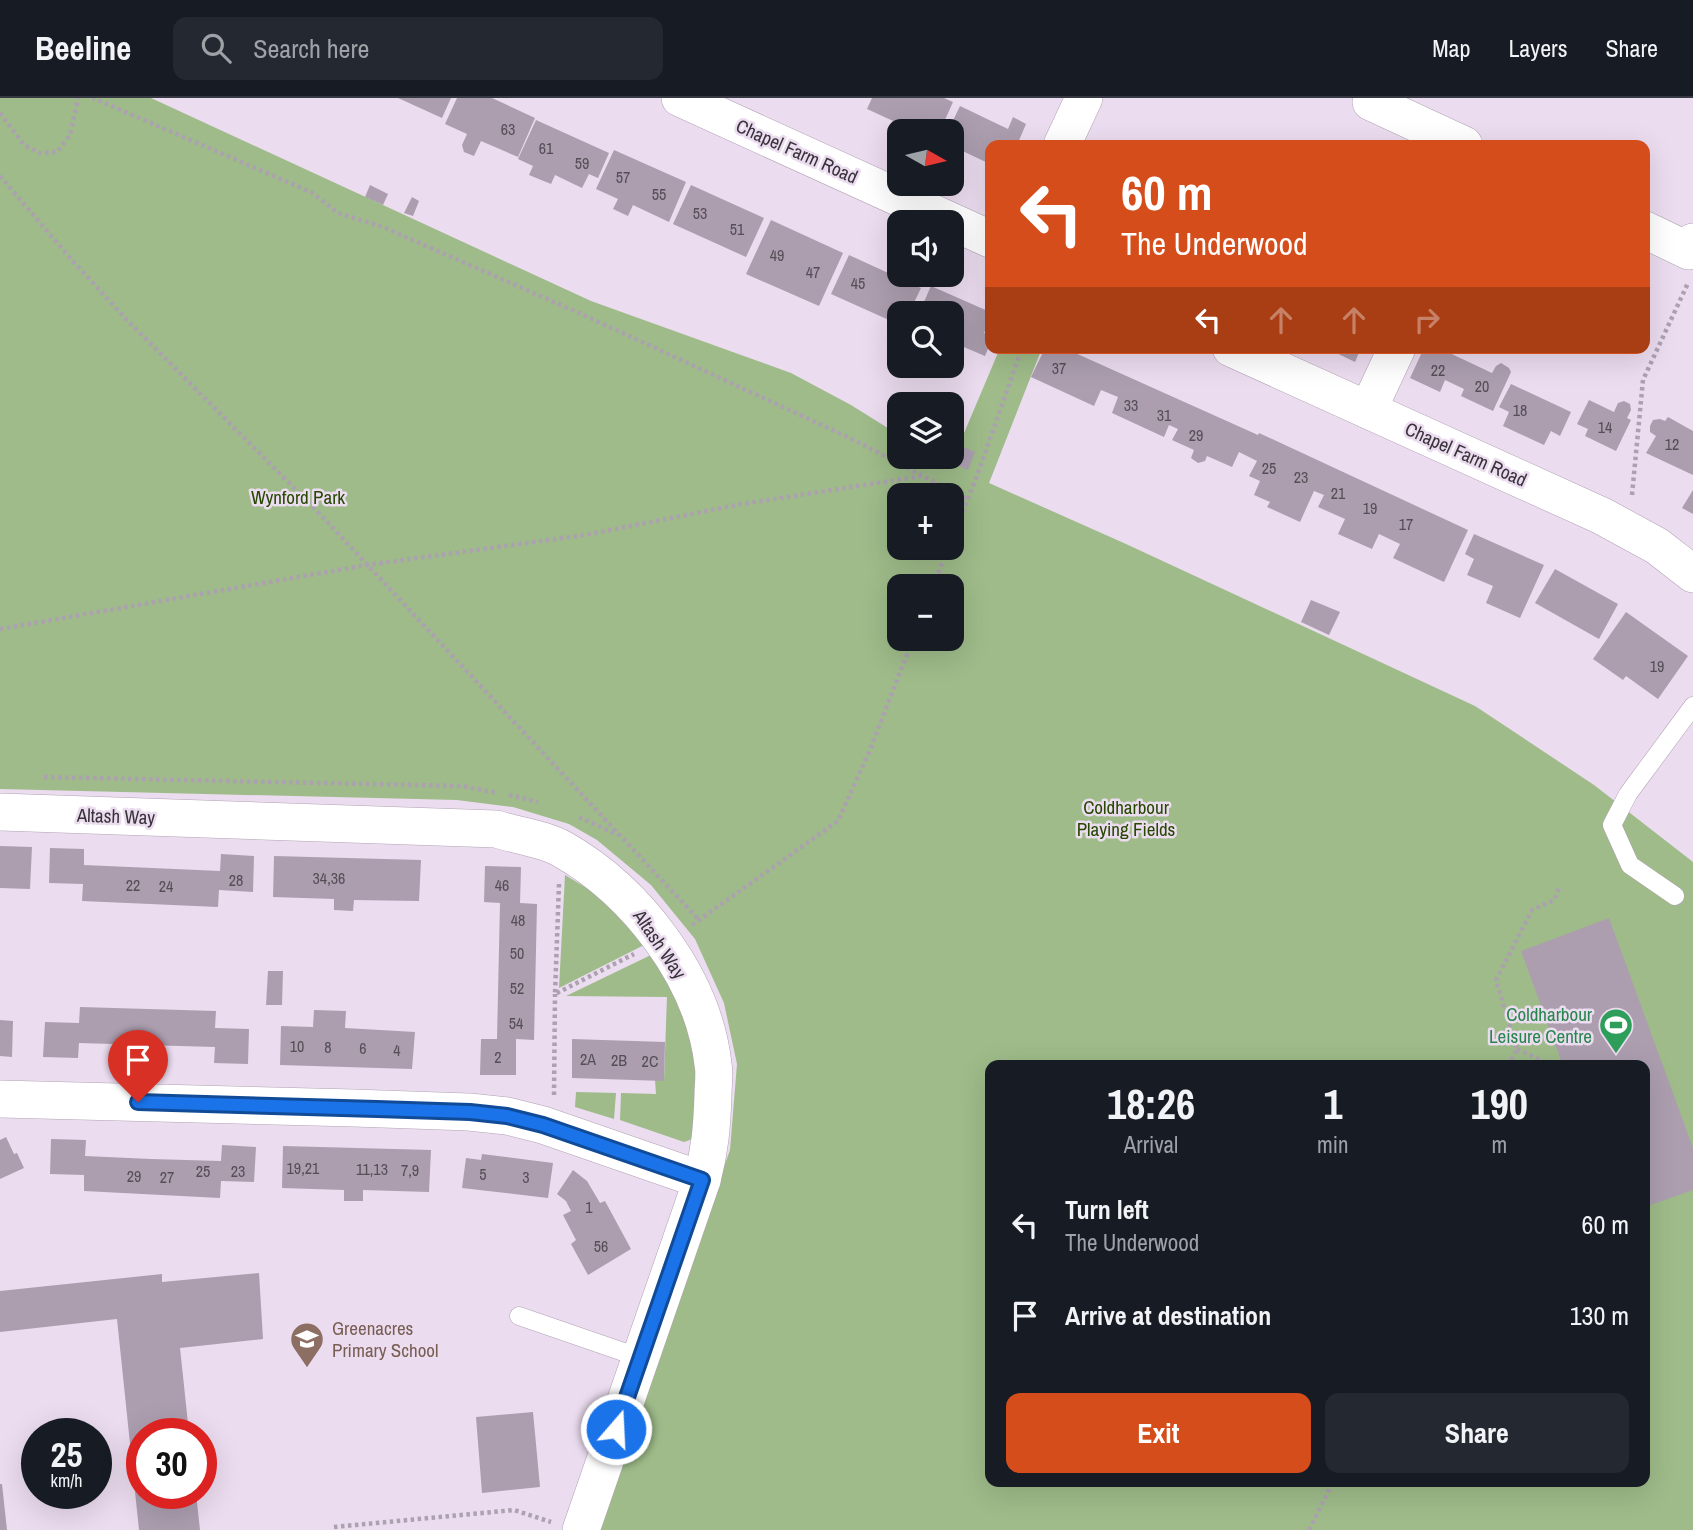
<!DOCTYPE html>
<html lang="en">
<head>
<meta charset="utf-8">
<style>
  body { margin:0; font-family:"Archivo Narrow",sans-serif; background:#242831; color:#f1f3f6; height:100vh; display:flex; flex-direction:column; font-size:26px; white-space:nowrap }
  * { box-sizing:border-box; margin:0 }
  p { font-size:23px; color:#9ea1a6 }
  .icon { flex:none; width:38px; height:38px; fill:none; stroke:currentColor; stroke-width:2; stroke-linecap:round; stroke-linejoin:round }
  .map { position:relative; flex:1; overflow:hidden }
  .panel { position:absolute; left:985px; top:962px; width:665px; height:427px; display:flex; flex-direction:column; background:#171b24; border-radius:14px; box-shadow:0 7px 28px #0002 }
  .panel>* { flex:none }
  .guide { position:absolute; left:985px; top:42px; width:665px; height:214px; border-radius:14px; box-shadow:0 7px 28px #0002; background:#d44d1a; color:#fff; overflow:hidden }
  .needle { width:46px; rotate:98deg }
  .fabs { position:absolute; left:887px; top:21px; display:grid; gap:14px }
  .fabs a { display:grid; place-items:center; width:77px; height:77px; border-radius:14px; background:#171b24; box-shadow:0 7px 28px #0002; font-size:35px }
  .speed { position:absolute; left:21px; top:1320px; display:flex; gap:14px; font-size:35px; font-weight:700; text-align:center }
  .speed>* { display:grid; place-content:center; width:91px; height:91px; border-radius:50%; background:#171b24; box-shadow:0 7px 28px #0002; line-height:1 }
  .speed small { font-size:18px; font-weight:400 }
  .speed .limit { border:10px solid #d22; background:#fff; color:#111 }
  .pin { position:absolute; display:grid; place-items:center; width:60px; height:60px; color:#fff; margin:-72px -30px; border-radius:50% 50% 50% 0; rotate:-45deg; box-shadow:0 0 7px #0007 }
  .pin .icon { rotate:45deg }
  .me { position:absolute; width:77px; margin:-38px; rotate:19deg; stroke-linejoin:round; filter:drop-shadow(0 0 5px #0008) }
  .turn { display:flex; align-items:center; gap:24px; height:147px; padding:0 21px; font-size:32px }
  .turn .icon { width:91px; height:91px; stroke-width:2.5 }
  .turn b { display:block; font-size:49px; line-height:60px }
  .lanes { display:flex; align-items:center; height:66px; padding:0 21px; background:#0003; justify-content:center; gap:35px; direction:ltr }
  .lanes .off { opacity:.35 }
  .eta { display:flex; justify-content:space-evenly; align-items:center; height:119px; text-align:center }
  .eta b { font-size:42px; font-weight:800; line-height:49px }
  .action { display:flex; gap:14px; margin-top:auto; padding:14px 21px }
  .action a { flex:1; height:80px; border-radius:14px; background:#d44d1a; color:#fff; font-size:28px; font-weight:800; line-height:80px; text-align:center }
  .action a+a { background:#242831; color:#f1f3f6 }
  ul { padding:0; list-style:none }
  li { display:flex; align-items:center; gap:21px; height:91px; padding:0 21px }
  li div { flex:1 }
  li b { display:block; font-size:26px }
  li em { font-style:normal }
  header { display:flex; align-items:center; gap:42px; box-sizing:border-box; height:98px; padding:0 35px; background:#171b24; border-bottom:2px solid #363941 }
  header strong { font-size:33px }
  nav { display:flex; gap:38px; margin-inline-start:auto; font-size:24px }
  .search { width:490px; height:63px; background:#242831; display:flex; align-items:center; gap:18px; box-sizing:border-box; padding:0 24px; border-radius:14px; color:#9ea1a6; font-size:26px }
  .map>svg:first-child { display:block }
  .green { fill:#9ebb89; fill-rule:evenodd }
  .building { fill:#ac9eaf }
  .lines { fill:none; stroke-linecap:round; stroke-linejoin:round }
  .service-casing { stroke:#b1a2b4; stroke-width:19 }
  .minor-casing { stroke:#b1a2b4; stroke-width:38 }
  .path { stroke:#aca1af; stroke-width:4.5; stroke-dasharray:3.5 3.5; stroke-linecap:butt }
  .service { stroke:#fff; stroke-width:18 }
  .minor { stroke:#fff; stroke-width:37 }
  .route-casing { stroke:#114b97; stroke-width:18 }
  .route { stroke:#1a73e8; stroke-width:12 }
  .labels { text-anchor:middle; stroke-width:5; stroke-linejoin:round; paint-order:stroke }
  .number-label { font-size:16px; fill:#554e57 }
  .street-label { font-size:19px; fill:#38333a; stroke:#ebdcef }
  .park-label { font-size:19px; fill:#264800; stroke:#ebdcef }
  .leisure-label { font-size:19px; fill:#27864d; stroke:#ebdcef; text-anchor:end }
  .education-label { font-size:19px; fill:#785e54; stroke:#ebdcef; text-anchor:start }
</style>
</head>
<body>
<header>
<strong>Beeline</strong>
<div class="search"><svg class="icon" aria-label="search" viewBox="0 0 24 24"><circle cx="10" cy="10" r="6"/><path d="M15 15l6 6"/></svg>Search here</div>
<nav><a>Map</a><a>Layers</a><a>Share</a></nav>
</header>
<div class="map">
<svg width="1693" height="1432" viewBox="0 0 1693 1432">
  <rect width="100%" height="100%" fill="#ebdcef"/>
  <g class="green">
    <path d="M 0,0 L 151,0 L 591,203 L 791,275 L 851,307 L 899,337 L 900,359 L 952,359 L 952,350 L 957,351 L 959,347 L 1000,250 L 1042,250 L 989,385 L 1126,446 L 1475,608 L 1594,687 L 1693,764 L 1693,1432 L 593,1432 L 730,1052 L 737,966 L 724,905 L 695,841 L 651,787 L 597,742 L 569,726 L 513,709 L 457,702 L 0,691 ZM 900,397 L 952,397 L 952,450 L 900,450 ZM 900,488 L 952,488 L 952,541 L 900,541 ZM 990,968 L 1645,968 L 1645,1384 L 990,1384 Z"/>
    <polygon points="565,777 605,801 646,846 559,890"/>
    <path d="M 653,856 C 674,888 695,930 696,969 C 697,992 695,1017 695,1040 L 684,1044 L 620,1022 L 621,995 L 656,996 L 655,982 L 664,982 L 667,899 L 566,898 Z"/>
    <polygon points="576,994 616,995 614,1021 575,1009"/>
  </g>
  <g class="building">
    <polygon points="398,0 451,0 442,20"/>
    <polygon points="457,0 492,0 535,20 518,59 481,43 474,58 464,54 462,47 467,36 445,26"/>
    <polygon points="872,0 944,0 953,4 940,33 915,33 867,11"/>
    <polygon points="960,8 1008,31 1013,19 1026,26 1017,47 990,47 990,66 952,48 952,33 948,33"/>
    <polygon points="536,22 609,55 598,80 589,76 582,90 555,77 551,86 529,77 533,68 518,61"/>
    <polygon points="614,52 686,84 669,124 633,107 628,118 613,111 618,101 596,91"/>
    <polygon points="370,87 388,96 383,107 365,99"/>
    <polygon points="691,87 764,120 746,159 673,126"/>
    <polygon points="412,99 419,103 413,118 404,115"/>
    <polygon points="771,122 843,155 819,208 746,176"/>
    <polygon points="849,157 921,190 909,215 900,215 900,227 831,196"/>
    <polygon points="931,188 990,214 990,222 984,235 990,238 990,246 985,258 952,244 952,215 919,215"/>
    <polygon points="1045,250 1064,250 1258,337 1259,335 1468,432 1444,484 1393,460 1400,446 1379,436 1372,451 1338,436 1345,421 1318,409 1324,397 1314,393 1300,424 1267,409 1270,404 1254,397 1260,383 1249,378 1257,363 1239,354 1232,369 1207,358 1205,363 1198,365 1191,360 1194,352 1172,342 1178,331 1169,327 1164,339 1112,315 1118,299 1101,292 1094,308 1031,279"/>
    <polygon points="1326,250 1361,250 1355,264"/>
    <polygon points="1424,250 1439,250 1492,275 1496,268 1501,265 1509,270 1511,274 1493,313 1461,298 1464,291 1445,282 1440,294 1410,280"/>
    <polygon points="1511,286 1571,314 1560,338 1551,333 1544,347 1503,328 1509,314 1499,309"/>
    <polygon points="1589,302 1614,314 1618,305 1624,303 1630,306 1631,312 1627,320 1631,322 1616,353 1585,338 1588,331 1577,326"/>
    <polygon points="1668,319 1693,333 1693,377 1646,355 1656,338 1650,334 1650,328 1653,322 1660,321 1665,323"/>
    <polygon points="959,347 975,354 968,372 952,365"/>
    <polygon points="1693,392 1693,416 1682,410"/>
    <polygon points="1474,436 1544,467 1520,520 1486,505 1493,488 1467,477 1474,461 1465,456"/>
    <polygon points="1555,471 1618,506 1599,541 1535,505"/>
    <polygon points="1311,502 1340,514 1329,537 1301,524"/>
    <polygon points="1626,514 1688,558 1658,601 1626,578 1623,582 1593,561"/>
    <polygon points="0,748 32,749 30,791 0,790"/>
    <polygon points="50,750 84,751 84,767 220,773 221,756 254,758 253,794 219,792 218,809 82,803 83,786 49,785"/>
    <polygon points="274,758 421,762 419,803 354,802 353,813 334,812 334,801 273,799"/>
    <polygon points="485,768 521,769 520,805 537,806 534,942 516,941 516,977 480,977 481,941 497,941 500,805 484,804"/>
    <polygon points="1609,820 1693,1050 1693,1092 1645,1109 1645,968 1563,968 1521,853"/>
    <polygon points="268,873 283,873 282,907 266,907"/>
    <polygon points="80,909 216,913 215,930 249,931 248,966 214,965 215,949 179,948 79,945 78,960 43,959 45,924 79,925"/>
    <polygon points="314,912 346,913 345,930 415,934 412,971 280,967 281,928 313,929"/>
    <polygon points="0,922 13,923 12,959 0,958"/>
    <polygon points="572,941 665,944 664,983 572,980"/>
    <polygon points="6,1039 14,1056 17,1055 24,1070 0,1081 0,1042"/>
    <polygon points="51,1041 86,1042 85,1058 151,1061 221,1063 222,1047 256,1049 254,1084 221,1083 220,1100 84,1093 84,1077 50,1076"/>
    <polygon points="283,1048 431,1052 429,1094 363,1092 363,1103 344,1103 344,1092 282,1090"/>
    <polygon points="482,1056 553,1065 548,1100 462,1090 466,1060 481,1062"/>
    <polygon points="573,1072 587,1083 600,1105 605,1103 631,1151 588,1177 571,1146 576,1142 563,1117 571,1113 566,1103 557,1096"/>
    <polygon points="259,1175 263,1241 180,1250 189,1335 142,1335 142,1395 196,1395 200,1432 139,1432 117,1221 0,1234 0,1193 162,1176 162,1184"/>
    <polygon points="533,1314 540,1389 482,1395 476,1319"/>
    <polygon points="0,1386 2,1386 7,1432 0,1432"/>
  </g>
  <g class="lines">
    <g class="service-casing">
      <g id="service">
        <polyline points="1675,798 1630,767 1612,727 1628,696 1693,608"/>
        <polyline points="519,1218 641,1260"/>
      </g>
    </g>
    <g class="minor-casing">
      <g id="minor">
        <polyline points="680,0 990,141"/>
        <polyline points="1371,4 1464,47"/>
        <polyline points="1062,47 1084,0"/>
        <polyline points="1645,132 1689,153 1693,144"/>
        <polyline points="1231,250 1602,418 1657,448 1693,476"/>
        <polyline points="1368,312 1397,250"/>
        <path d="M 0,714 L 496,731 C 515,737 545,741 562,751 C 636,793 703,879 713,966 C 715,976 713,987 713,997 C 712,1028 710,1052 702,1082 L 581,1432"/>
        <polyline points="0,1001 354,1010 469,1014 507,1018 543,1027 702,1082"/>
      </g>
    </g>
    <g class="path">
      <polyline points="0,15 24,47 40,55 57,54 70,37 78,0"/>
      <polyline points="0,78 71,161 125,220 318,414 700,823"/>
      <polyline points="1632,397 1643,282 1688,185"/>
      <polyline points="952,440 977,378 1022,250"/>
      <polyline points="933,488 948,450"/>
      <polyline points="0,531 367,467 585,437 742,406 922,378 967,401 852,341 588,219 383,129 338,115 311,94 93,0"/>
      <polyline points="44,679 462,688 497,695"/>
      <polyline points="509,697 538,704"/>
      <polyline points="579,719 618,737"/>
      <polyline points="559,786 555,896 634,856"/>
      <polyline points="692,827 838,723 869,654 913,541"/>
      <polyline points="1517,951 1553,968"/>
      <polyline points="1508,968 1517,951 1496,882 1532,812 1554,802 1560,788"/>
      <polyline points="554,997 555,896"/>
      <polyline points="334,1429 514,1412 551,1424"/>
      <polyline points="1309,1432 1333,1384"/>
    </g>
    <use href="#service" class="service"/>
    <use href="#minor" class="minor"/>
  </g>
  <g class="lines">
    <g class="route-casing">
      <polyline id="route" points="138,1004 377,1011 470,1014 507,1018 543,1027 702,1082 616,1331"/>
    </g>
    <use href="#route" class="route"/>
  </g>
  <defs>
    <g id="stadium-pin" transform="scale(1.75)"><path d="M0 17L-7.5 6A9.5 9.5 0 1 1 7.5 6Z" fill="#2e9e5b" stroke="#ebdcef"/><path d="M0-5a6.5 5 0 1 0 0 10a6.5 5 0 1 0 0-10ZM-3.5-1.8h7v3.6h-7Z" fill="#fff"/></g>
    <g id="school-pin" transform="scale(1.75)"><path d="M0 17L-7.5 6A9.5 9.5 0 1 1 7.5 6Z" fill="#8d6e63" stroke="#ebdcef"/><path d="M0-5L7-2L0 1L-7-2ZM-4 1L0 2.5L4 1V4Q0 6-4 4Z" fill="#fff"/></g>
  </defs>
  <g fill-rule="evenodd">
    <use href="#stadium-pin" x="1616" y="927"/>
    <use href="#school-pin" x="307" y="1241"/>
  </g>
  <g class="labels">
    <g class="number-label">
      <text x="508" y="37">63</text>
      <text x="546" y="56">61</text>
      <text x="582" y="71">59</text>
      <text x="623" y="85">57</text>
      <text x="659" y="102">55</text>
      <text x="700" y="121">53</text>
      <text x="737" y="137">51</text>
      <text x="777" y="163">49</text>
      <text x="813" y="180">47</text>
      <text x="858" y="191">45</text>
      <text x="1059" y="276">37</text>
      <text x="1438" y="278">22</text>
      <text x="1482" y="294">20</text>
      <text x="1131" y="313">33</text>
      <text x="1520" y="318">18</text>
      <text x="1164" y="323">31</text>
      <text x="1605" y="335">14</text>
      <text x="1196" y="343">29</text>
      <text x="1672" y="352">12</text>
      <text x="1269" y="376">25</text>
      <text x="1301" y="385">23</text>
      <text x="1338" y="401">21</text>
      <text x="1370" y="416">19</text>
      <text x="1406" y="432">17</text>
      <text x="1657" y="574">19</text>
      <text x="329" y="786">34,36</text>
      <text x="236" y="788">28</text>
      <text x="133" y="793">22</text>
      <text x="502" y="793">46</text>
      <text x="166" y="794">24</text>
      <text x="518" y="828">48</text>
      <text x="517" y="861">50</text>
      <text x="517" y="896">52</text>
      <text x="516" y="931">54</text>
      <text x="297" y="954">10</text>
      <text x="328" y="955">8</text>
      <text x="363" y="956">6</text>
      <text x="397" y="958">4</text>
      <text x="498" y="965">2</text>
      <text x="588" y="967">2A</text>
      <text x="619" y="968">2B</text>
      <text x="650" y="969">2C</text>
      <text x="303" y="1076">19,21</text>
      <text x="372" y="1077">11,13</text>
      <text x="410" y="1078">7,9</text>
      <text x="203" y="1079">25</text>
      <text x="238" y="1079">23</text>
      <text x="483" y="1082">5</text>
      <text x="134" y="1084">29</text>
      <text x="167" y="1085">27</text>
      <text x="526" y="1085">3</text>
      <text x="589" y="1115">1</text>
      <text x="601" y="1154">56</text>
    </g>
    <g class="street-label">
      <text transform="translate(797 53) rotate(24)" y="7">Chapel Farm Road</text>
      <text transform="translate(1466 356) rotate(24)" y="7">Chapel Farm Road</text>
      <text transform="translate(116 718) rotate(2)" y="7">Altash Way</text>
      <text transform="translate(660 846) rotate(56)" y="7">Altash Way</text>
    </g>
    <g class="park-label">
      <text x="298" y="406">Wynford Park</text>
      <text x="1126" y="716">Coldharbour<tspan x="1126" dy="22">Playing Fields</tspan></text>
    </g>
    <g class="leisure-label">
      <text x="1592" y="923">Coldharbour<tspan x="1592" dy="22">Leisure Centre</tspan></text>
    </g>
    <g class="education-label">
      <text x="332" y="1237">Greenacres<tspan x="332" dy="22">Primary School</tspan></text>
    </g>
  </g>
</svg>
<div class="fabs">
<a><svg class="needle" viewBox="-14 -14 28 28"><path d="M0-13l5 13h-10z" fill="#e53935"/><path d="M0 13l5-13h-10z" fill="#9ea1a6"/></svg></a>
<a><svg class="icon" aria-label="sound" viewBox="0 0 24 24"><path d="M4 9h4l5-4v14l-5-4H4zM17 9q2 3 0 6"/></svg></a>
<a><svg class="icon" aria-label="search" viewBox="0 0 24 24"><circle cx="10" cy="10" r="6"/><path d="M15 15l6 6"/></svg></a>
<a><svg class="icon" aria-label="layers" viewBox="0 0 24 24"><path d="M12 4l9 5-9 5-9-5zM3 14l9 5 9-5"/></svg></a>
<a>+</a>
<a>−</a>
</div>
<div class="speed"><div>25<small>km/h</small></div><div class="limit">30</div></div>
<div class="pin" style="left:138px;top:1004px;background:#d93025"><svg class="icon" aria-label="arrive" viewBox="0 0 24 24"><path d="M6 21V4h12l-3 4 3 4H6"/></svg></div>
<svg class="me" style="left:616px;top:1331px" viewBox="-20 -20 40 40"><circle r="17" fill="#1a73e8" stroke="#fff" stroke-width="3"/><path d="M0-11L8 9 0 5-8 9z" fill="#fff"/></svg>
<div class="guide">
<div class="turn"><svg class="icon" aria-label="left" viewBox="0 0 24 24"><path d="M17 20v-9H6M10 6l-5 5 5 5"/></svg><div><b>60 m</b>The Underwood</div></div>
<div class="lanes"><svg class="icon" aria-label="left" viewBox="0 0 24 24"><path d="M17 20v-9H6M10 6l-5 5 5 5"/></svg><svg class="icon off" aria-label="ahead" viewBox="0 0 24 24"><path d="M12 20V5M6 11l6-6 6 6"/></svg><svg class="icon off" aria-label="ahead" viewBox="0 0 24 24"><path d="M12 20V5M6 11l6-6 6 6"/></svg><svg class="icon off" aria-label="right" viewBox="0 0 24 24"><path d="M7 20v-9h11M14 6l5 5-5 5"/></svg></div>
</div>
<section class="panel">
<div class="eta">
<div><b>18:26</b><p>Arrival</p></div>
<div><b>1</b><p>min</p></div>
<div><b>190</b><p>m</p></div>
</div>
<ul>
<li><svg class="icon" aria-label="left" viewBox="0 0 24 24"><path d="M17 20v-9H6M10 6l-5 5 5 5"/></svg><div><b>Turn left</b><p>The Underwood</p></div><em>60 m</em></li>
<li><svg class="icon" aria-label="arrive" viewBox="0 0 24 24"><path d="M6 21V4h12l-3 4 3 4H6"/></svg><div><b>Arrive at destination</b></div><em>130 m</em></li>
</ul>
<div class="action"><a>Exit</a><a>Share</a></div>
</section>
</div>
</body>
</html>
